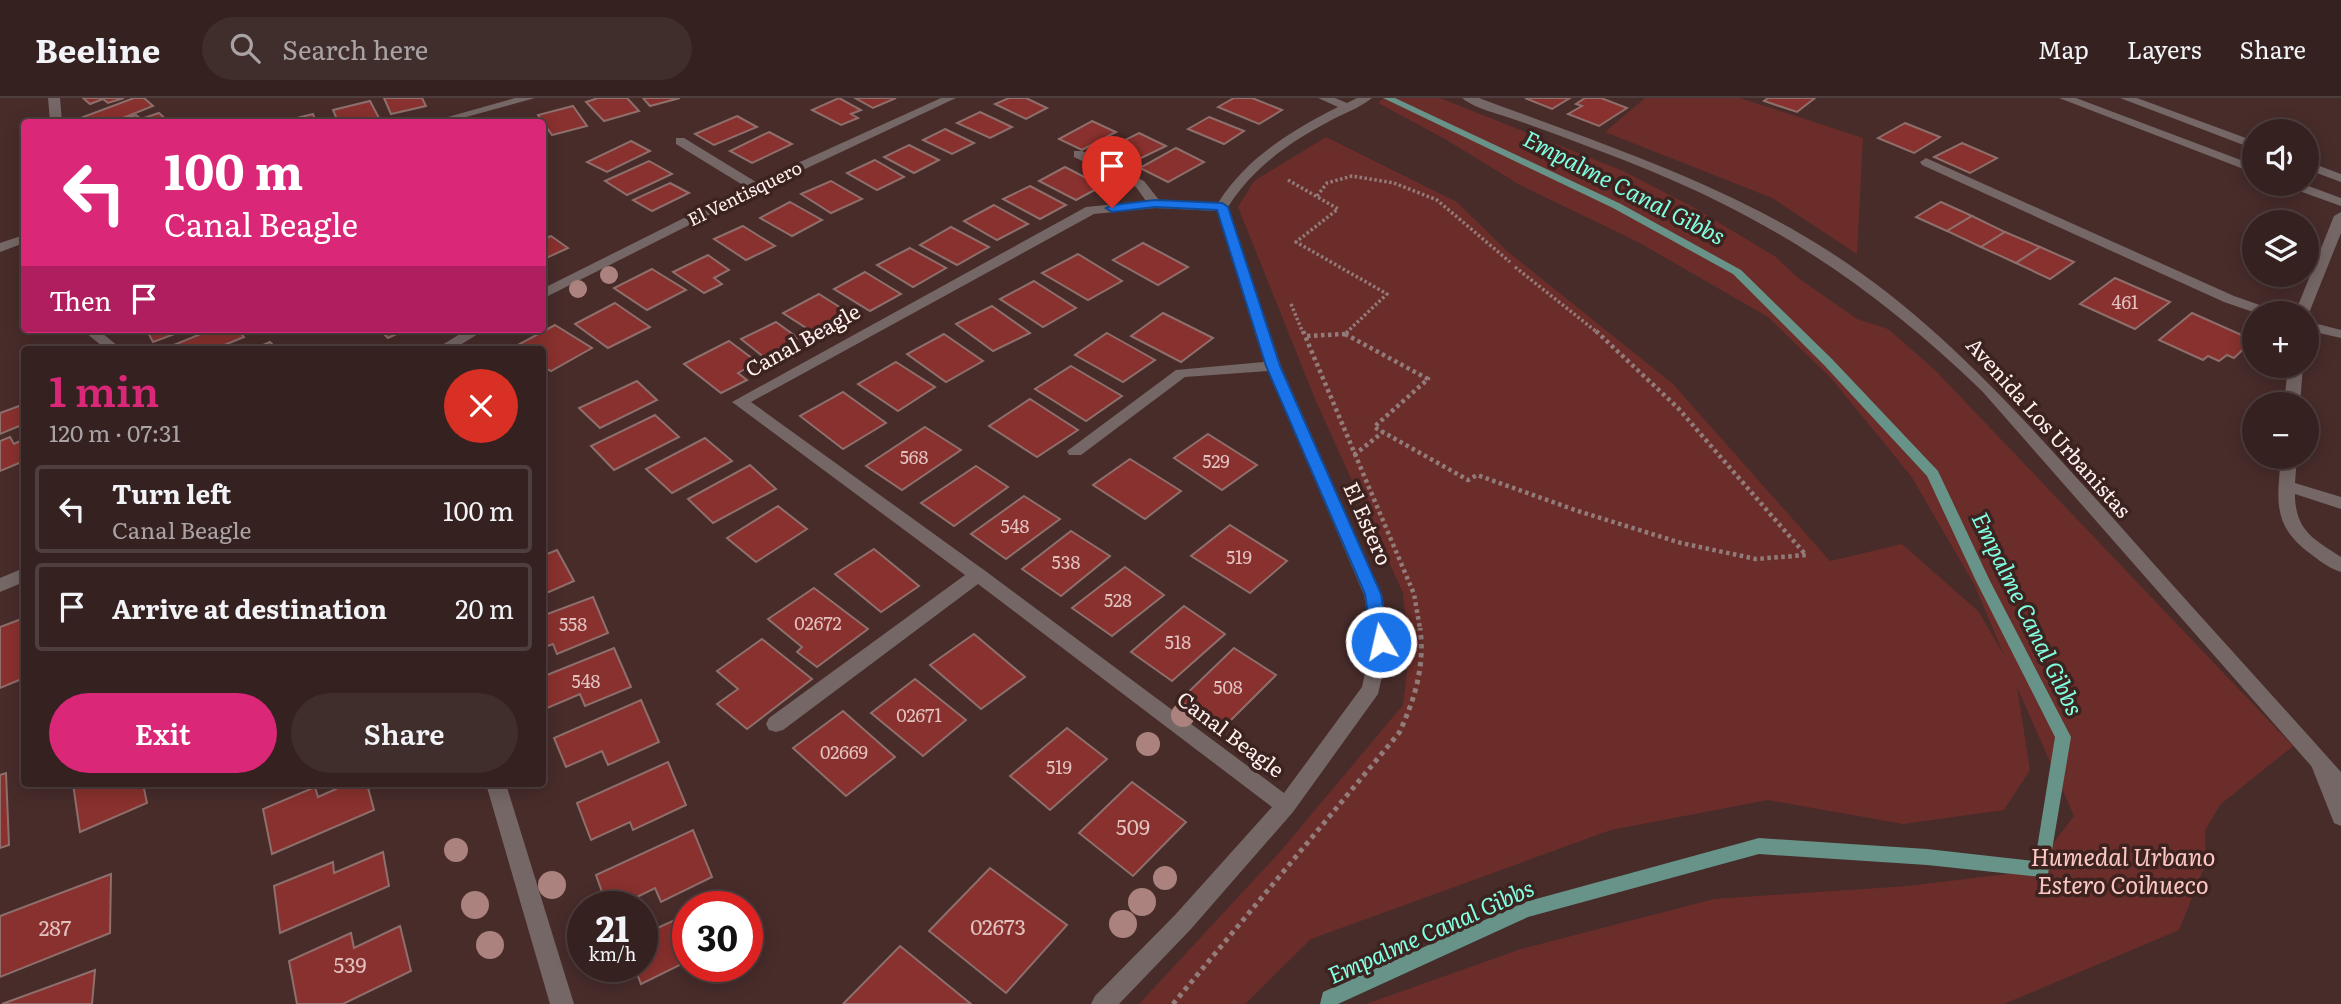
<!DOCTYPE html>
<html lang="en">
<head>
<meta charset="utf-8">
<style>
  body { margin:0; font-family:Literata,serif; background:#402e2d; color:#f1f3f6; height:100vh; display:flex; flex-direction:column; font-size:26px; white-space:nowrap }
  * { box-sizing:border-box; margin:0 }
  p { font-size:23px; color:#aaa3a5 }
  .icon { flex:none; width:38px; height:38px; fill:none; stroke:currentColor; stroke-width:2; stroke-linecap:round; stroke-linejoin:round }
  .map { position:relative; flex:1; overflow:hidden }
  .details { position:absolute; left:21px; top:248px; width:525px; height:441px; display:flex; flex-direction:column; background:#352120; border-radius:7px; box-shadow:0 4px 18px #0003,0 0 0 2px #4f3e3e }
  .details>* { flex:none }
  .guide { position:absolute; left:21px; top:21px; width:525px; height:214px; border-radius:7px; box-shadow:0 4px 18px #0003,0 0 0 2px #4f3e3e; background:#db2777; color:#fff; overflow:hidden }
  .tools { position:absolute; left:2242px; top:21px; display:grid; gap:14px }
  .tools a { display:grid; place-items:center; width:77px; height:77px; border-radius:50%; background:#352120; box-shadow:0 4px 18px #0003,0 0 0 2px #4f3e3e; font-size:35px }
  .speed { position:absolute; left:567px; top:793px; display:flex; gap:14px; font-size:35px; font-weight:700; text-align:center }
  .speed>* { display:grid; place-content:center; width:91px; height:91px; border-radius:50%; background:#352120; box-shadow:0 4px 18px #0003,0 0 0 2px #4f3e3e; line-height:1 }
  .speed small { font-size:18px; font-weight:400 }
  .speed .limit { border:10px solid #d22; background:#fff; color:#111 }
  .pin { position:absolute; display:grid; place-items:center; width:60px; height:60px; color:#fff; margin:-72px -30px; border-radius:50% 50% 50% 0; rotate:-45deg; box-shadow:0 0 7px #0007 }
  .pin .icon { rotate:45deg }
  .me { position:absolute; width:77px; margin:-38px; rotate:351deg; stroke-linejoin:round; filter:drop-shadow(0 0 5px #0008) }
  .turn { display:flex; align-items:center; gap:24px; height:147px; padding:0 28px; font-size:32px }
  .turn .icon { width:91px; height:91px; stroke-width:2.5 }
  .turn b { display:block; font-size:49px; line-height:60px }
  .then { display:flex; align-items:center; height:66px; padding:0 28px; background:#0003; gap:14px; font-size:26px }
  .round { display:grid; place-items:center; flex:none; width:74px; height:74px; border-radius:37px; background:#402e2d }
  .summary { display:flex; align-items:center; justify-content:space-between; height:119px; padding:0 28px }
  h1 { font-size:42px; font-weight:600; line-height:52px; color:#db2777 }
  .cta { display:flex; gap:14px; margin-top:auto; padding:14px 28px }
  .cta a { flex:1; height:80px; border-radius:42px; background:#db2777; color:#fff; font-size:28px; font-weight:600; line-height:80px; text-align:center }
  .cta a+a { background:#402e2d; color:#f1f3f6 }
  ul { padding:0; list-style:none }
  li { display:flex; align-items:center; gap:21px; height:88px; margin:0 14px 10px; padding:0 14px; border:4px solid #4f3e3e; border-radius:7px }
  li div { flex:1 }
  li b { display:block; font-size:26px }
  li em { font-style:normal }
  header { display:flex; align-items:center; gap:42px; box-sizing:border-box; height:98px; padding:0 35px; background:#352120; border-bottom:2px solid #4f3e3e }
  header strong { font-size:33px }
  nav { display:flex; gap:38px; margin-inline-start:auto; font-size:24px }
  .search { width:490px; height:63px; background:#402e2d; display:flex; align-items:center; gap:18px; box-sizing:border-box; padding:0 24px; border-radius:38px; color:#aaa3a5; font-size:26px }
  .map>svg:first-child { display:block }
  .green { fill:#6b2d2a }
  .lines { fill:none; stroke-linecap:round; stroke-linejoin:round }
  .stream { fill:#679388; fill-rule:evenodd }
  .building { fill:#89312e; stroke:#8e6f6c; stroke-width:2 }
  .path-far2 { stroke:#927c7a; stroke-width:3.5; stroke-dasharray:2.5 2.5; stroke-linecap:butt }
  .path-far1 { stroke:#927c7a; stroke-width:4.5; stroke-dasharray:3.5 3.5; stroke-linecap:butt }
  .path { stroke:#927c7a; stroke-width:5; stroke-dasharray:4.5 4.5; stroke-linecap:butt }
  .service { fill:#756765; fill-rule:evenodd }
  .minor { fill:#756765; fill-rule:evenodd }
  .tertiary { fill:#756765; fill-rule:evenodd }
  .tree { fill:#ab827e }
  .route { fill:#1a73e8; stroke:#114b97; stroke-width:2 }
  .labels { text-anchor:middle; stroke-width:7; stroke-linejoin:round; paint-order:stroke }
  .far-street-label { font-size:18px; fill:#fef0ee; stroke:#3c2320 }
  .number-label { font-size:18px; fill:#e1c0be }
  .street-label { font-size:21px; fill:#fef0ee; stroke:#3c2320 }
  .near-number-label { font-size:21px; fill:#e1c0be }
  .water-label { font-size:23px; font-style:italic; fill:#80ffe1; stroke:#3c2320 }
  .near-park-label { font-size:24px; font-style:italic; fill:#fdc8c3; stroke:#3c2320 }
</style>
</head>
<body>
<header>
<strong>Beeline</strong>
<div class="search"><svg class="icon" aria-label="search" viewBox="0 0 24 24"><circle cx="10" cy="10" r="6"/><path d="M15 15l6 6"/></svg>Search here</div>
<nav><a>Map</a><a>Layers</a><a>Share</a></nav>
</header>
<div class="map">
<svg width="2341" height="906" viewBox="0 0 2341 906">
  <rect width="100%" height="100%" fill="#472c2a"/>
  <g class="green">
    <polygon points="1383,0 1440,0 1623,73 1693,109 1776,159 1797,179 1857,221 1888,231 1935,272 2293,648 2221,706 2205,732 2206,765 2179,832 2004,906 1366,906 1521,851 1714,801 1908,788 2032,773 2074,718 2017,589 2030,672 2004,712 1903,726 1768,702 1611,732 1311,841 1245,906 1139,906 1280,754 1403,607 1409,557 1403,495 1315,301 1238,109 1254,83 1326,39 1457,104 1507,153 1673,286 1830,463 1902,446 1979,514 2005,559 1974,486 1911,378 1831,280 1768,219 1638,144 1520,87 1445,41 1378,5"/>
    <polygon points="1645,0 1740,0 1863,40 1857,156 1772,100 1605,34"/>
  </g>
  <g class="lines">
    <polygon class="stream" points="1383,0 1395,0 1621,106 1741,172 1832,261 1938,373 1990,483 2071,639 2048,776 2042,779 1927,767 1759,756 1528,819 1338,906 1320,906 1323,894 1525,804 1759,740 1927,751 2035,763 2055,639 1976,483 1927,378 1824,267 1733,176 1613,110"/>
  </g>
  <g class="building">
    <polygon points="83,0 124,0 108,5 103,1 90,6"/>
    <polygon points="134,0 144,0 153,8 113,24 89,24 83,19"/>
    <polygon points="384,0 422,0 426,8 391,16"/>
    <polygon points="598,0 627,0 639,13 604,23 586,4"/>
    <polygon points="643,0 680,0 650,8"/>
    <polygon points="839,0 861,12 851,16 858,20 841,27 812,12"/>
    <polygon points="855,0 896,0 873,10"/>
    <polygon points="1009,0 1026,0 1047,10 1026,21 995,6"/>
    <polygon points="1234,0 1252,0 1282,12 1259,26 1218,9"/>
    <polygon points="1525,0 1570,0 1552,11"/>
    <polygon points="1585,0 1601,0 1627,10 1599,28 1568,16 1582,8 1576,6"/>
    <polygon points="1768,0 1815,0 1797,14 1764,3"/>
    <polygon points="370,3 379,20 363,24 338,24 333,12"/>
    <polygon points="573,8 587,28 552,37 538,17"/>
    <polygon points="980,14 1012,29 990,40 957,25"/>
    <polygon points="159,15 169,24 113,24 136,17 141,21"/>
    <polygon points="313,16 316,24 281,24"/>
    <polygon points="737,18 757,29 714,47 695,36"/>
    <polygon points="1209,19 1244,33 1224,46 1188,31"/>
    <polygon points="1092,23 1116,34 1082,52 1059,41"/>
    <polygon points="1905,25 1940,39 1914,55 1878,40"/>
    <polygon points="945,31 974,45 952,56 923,42"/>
    <polygon points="769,34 792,46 752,65 730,53"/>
    <polygon points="1139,35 1166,48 1131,65 1105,52"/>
    <polygon points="631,43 650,53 607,74 587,64"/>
    <polygon points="1962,45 1997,60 1970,75 1934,59"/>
    <polygon points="909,47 939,62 914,75 884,59"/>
    <polygon points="1176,50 1204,64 1168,84 1140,70"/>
    <polygon points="875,62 904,79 877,92 847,75"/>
    <polygon points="649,63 672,76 627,97 605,83"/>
    <polygon points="1065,69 1102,88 1076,102 1039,83"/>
    <polygon points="831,83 862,101 831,115 801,96"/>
    <polygon points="670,85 689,95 652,113 633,102"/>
    <polygon points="1030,88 1066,107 1040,121 1003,101"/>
    <polygon points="790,104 822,122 792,138 760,120"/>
    <polygon points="1941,104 1972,118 1947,133 1916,119"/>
    <polygon points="994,107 1028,126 997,142 964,123"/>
    <polygon points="1972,118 2005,134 1981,149 1947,133"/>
    <polygon points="743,128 775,148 746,162 714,141"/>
    <polygon points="951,129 989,149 957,167 920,147"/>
    <polygon points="2005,134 2040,149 2016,165 1981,149"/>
    <polygon points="551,138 568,150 542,162 542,142"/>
    <polygon points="1143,145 1188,169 1158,187 1113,162"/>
    <polygon points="2040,149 2074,164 2050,181 2016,165"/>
    <polygon points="910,150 946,170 913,189 877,167"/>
    <polygon points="1078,156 1122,183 1088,202 1042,175"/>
    <polygon points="708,157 729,172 714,180 722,186 704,195 673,174"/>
    <polygon points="652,171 686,192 647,212 614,190"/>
    <polygon points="865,174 901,196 870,213 834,191"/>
    <polygon points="2115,180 2170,204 2135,231 2080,206"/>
    <polygon points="1034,183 1076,210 1043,229 1000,201"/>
    <polygon points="819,196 857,220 822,240 783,215"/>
    <polygon points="615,205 650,229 608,250 575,226"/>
    <polygon points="992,208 1030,235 993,253 956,226"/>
    <polygon points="1163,215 1213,240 1181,264 1131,238"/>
    <polygon points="2192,215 2253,242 2234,260 2227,257 2219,263 2208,258 2203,262 2159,242"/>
    <polygon points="776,224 798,240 780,250 792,260 775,268 741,241"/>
    <polygon points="555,227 592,250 551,273 542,268 542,252 519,252 514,249"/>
    <polygon points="146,231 188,231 153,244"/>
    <polygon points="213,231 237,231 244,239 212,252 175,252 171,248"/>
    <polygon points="379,231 407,231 388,240"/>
    <polygon points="1107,235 1155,262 1123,284 1075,257"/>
    <polygon points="944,236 983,263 946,284 907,256"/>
    <polygon points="729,243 757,264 738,275 747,282 721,295 684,266"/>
    <polygon points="270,244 278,252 251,252"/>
    <polygon points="896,264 935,289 898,313 858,286"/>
    <polygon points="1071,268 1122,298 1086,323 1035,291"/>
    <polygon points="637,283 657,302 600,330 579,310"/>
    <polygon points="843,294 886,325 843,351 800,318"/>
    <polygon points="1030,301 1078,332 1037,359 989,328"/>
    <polygon points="19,308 24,315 24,326 0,336 0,315"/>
    <polygon points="655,317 679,339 614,372 591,348"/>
    <polygon points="925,329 961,352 902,392 866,368"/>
    <polygon points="1208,336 1257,367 1222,392 1174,360"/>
    <polygon points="10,339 14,346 24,341 24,363 0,373 0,343"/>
    <polygon points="705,340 732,363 672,395 646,371"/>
    <polygon points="1130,361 1181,393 1145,421 1093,387"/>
    <polygon points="750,367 776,391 713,425 688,401"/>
    <polygon points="976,368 1008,389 954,428 921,405"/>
    <polygon points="1024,398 1060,421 1006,461 971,436"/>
    <polygon points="778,408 807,431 756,464 727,440"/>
    <polygon points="1230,427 1287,463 1250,495 1191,458"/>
    <polygon points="1071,433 1110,458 1061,498 1022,471"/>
    <polygon points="874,451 919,488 881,514 835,476"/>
    <polygon points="557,452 574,483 542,497 542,458"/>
    <polygon points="1125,469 1164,497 1112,538 1072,510"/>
    <polygon points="814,490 868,531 817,569 797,554 802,549 768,521"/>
    <polygon points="593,499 608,535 557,556 553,546 542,550 542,518"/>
    <polygon points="1184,508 1225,536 1172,583 1131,554"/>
    <polygon points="24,520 24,580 0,590 0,529"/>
    <polygon points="974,536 1025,579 981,611 930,567"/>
    <polygon points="762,541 812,581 747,631 717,606 738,591 717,573"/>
    <polygon points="614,550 631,589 585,608 580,596 545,611 542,603 542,579"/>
    <polygon points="1234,550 1276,577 1221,632 1179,603"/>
    <polygon points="915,581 966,622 923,658 871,615"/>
    <polygon points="641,602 659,644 608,667 602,653 566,669 554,640"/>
    <polygon points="843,613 895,659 846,698 793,650"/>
    <polygon points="1067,630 1107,661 1050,712 1010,678"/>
    <polygon points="668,664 686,707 633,732 630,724 591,742 577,705"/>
    <polygon points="6,675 9,747 0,750 0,677"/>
    <polygon points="1132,684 1186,724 1133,778 1079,735"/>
    <polygon points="73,686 143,686 147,705 80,734"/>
    <polygon points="347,686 367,686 374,712 272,756 263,711 315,689 318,699"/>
    <polygon points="693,732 712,779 661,804 655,790 619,808 607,808 596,777"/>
    <polygon points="383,754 389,788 280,835 274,788 333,764 334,775"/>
    <polygon points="990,770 1067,827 1006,895 929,833"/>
    <polygon points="111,776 110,835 0,879 0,818"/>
    <polygon points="729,796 734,808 703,808"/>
    <polygon points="688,816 688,863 641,886 634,868 642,868 642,837"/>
    <polygon points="400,828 411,873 343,906 297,906 289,863 351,835 354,850"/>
    <polygon points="900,848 971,906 843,906"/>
    <polygon points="693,868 716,868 696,878"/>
    <polygon points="95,872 92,906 2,906"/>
  </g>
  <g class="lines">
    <g class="path-far2">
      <polyline points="1288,82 1338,111 1296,144 1387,196 1346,235"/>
      <polyline points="1317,98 1327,85 1352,78 1394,85 1437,102 1510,164"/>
      <polyline points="1515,169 1598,235"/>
      <polyline points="1291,206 1303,235"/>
    </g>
    <g class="path-far1">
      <polyline points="1303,233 1414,496 1420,531"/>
      <polyline points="1596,233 1678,310 1805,456"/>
      <polyline points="1345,236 1428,281 1374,329 1468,382 1477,377 1578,413 1681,445 1756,461 1806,457"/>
      <polyline points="1307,238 1345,236 1348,233"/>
      <polyline points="1354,357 1383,334"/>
    </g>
    <path class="path" d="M 1173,906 L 1399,635 C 1415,601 1425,568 1420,530"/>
    <polygon class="service" points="2321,659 2328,661 2341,692 2341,728 2334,725 2311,667 2314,661"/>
    <g class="minor">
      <polygon points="48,0 60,0 62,24 50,24"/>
      <polygon points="515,0 535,0 448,24 430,24"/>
      <polygon points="941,0 956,0 737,103 542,201 542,191 746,89 676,46 676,40 684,40 756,84"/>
      <path d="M 1318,0 L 1335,0 L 1347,5 L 1357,0 L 1372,0 C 1360,10 1342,16 1328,24 C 1288,45 1253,70 1228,109 L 1281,268 L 1382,497 L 1390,544 L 1378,596 L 1293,714 L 1191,831 L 1119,906 L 1091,906 L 1095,898 L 1175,817 L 1272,709 L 978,486 L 783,632 L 776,634 L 769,632 L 766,626 L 769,620 L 965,477 L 732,304 L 1086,109 L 1146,103 L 1136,89 L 1074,59 L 1074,53 L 1082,53 L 1144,83 L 1159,102 L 1218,105 C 1247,59 1291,33 1338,9 ZM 1155,110 L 1217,113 L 1264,264 L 1176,272 L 1067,353 L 1069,357 L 1081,357 L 1185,279 L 1268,273 L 1364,497 L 1372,544 L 1362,589 L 1284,695 L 984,472 L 751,304 L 1094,116 Z"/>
      <path d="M 1462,0 L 1479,0 C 1597,44 1720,84 1827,152 C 1938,223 2018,315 2105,411 C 2183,499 2262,586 2341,674 L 2341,697 L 2334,694 L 1982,293 C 1879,194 1783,128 1651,73 C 1606,55 1561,38 1516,22 C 1500,16 1475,11 1462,0 Z"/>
      <polygon points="2120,0 2137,0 2254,43 2254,51"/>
      <polygon points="1926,60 2234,198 2274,212 2276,215 2256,215 2224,204 1922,67 1920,64"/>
      <polygon points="2306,63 2341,76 2341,84 2306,71"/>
      <polygon points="2341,114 2341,135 2309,215 2306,218 2306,215 2295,215 2334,118"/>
      <polygon points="24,137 24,145 0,154 0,145"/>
      <polygon points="2306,223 2341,232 2341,240 2306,232"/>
      <polygon points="81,231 97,231 123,252 107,252"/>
      <polygon points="468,231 486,231 452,252 434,252"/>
      <polygon points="2288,268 2303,268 2300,306 2284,306"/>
      <path d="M 2281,359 L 2297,359 L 2295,385 L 2341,399 L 2341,411 L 2295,396 L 2295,400 C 2297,434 2315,442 2341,459 L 2341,474 C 2331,471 2321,464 2312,457 C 2272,428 2277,404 2281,359 Z"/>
      <polygon points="24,470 24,484 0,494 0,480"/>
      <polygon points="486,686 506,686 574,906 550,906"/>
    </g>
    <g class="tertiary">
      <polygon points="2059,0 2076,0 2254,67 2254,75"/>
      <polygon points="2286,86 2303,86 2341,100 2341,108 2288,89"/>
    </g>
  </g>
  <g class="tree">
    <circle cx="609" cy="177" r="9"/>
    <circle cx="578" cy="191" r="9"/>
    <circle cx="1183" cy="617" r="12"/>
    <circle cx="1148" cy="646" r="12"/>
    <circle cx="456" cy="752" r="12"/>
    <circle cx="1165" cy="780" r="12"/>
    <circle cx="552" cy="787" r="14"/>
    <circle cx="1142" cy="804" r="14"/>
    <circle cx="475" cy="807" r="14"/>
    <circle cx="1123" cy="826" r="14"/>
    <circle cx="490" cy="847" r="14"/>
  </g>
  <polygon class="route" points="1155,102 1222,105 1228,109 1280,268 1381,496 1389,544 1387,549 1375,549 1372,544 1365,496 1266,268 1217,112 1155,109 1112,114 1106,110 1112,107"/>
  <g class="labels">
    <g class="far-street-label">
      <text transform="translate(745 96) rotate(-26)" y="6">El Ventisquero</text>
    </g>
    <g class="number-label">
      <text x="2125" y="211">461</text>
      <text x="914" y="366">568</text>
      <text x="1216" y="370">529</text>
      <text x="1015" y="435">548</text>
      <text x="1239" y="466">519</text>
      <text x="1066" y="471">538</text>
      <text x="1118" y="509">528</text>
      <text x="818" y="532">02672</text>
      <text x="573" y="533">558</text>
      <text x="1178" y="551">518</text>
      <text x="586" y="590">548</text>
      <text x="1228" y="596">508</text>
      <text x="919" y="624">02671</text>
      <text x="844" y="661">02669</text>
      <text x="1059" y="676">519</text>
    </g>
    <g class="street-label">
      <text transform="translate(803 243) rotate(-29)" y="7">Canal Beagle</text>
      <text transform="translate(2048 330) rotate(48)" y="7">Avenida Los Urbanistas</text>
      <text transform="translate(1367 426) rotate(66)" y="7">El Estero</text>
      <text transform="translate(1230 637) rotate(37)" y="7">Canal Beagle</text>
    </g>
    <g class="near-number-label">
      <text x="1133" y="737">509</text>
      <text x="998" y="837">02673</text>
      <text x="55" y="838">287</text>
      <text x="350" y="875">539</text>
    </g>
    <g class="water-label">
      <text transform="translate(1624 90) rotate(27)" y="8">Empalme Canal Gibbs</text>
      <text transform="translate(2027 516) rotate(64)" y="8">Empalme Canal Gibbs</text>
      <text transform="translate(1431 834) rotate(-24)" y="8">Empalme Canal Gibbs</text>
    </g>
    <g class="near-park-label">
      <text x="2123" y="768">Humedal Urbano<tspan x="2123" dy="28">Estero Coihueco</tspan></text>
    </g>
  </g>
</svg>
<div class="tools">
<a><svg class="icon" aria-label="sound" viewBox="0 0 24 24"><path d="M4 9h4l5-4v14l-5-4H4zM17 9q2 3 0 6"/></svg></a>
<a><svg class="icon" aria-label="layers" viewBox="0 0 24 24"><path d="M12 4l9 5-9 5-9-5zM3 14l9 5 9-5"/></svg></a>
<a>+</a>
<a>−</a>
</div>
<div class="speed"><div>21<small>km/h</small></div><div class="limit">30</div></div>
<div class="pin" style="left:1112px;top:110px;background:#d93025"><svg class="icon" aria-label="arrive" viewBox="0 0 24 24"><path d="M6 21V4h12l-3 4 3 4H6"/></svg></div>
<svg class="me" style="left:1381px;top:544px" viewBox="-20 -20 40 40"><circle r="17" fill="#1a73e8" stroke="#fff" stroke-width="3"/><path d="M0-11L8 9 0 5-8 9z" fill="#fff"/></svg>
<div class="guide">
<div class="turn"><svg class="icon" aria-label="left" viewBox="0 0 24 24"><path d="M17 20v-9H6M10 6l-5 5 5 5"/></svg><div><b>100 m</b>Canal Beagle</div></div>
<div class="then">Then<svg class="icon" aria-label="arrive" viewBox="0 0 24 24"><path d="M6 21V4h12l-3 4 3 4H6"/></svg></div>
</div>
<section class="details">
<div class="summary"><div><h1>1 min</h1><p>120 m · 07:31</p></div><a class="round" style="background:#d93025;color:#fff"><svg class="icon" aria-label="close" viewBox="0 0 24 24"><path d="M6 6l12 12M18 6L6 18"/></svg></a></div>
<ul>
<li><svg class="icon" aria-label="left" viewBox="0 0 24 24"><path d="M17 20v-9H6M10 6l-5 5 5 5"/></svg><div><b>Turn left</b><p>Canal Beagle</p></div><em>100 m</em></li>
<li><svg class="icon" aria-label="arrive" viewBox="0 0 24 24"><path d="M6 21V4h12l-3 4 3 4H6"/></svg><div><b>Arrive at destination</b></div><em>20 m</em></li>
</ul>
<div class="cta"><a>Exit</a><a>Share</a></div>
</section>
</div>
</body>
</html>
